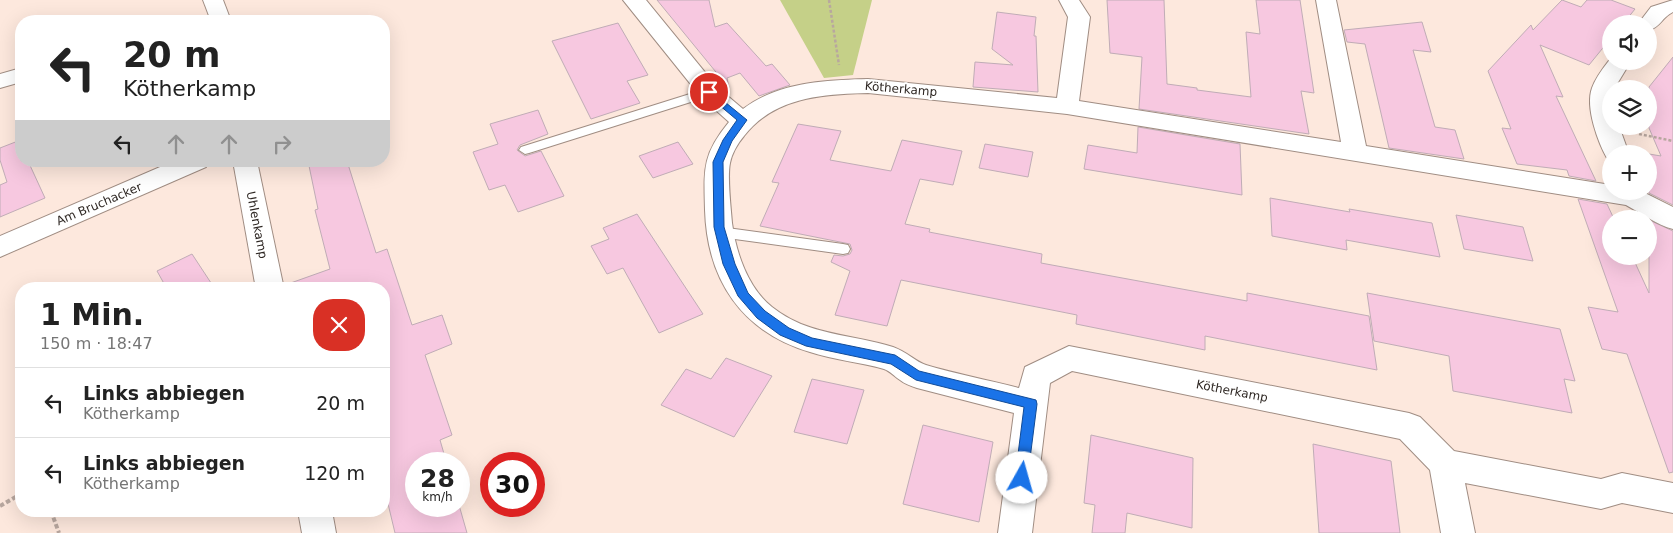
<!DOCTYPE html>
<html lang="de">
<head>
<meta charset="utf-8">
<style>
  body { margin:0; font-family:"DejaVu Sans",sans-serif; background:#f6f6f6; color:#222; height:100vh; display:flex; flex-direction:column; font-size:19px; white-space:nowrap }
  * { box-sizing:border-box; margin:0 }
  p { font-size:16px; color:#767676 }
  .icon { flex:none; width:28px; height:28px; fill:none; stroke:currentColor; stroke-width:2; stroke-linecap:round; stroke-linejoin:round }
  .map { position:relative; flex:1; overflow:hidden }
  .drawer { position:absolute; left:15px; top:282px; width:375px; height:235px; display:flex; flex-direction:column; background:#fff; border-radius:20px; box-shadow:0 5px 20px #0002 }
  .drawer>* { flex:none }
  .top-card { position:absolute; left:15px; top:15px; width:375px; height:152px; border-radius:20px; box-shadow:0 5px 20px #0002; background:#fff; color:#222; overflow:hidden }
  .tools { position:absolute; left:1602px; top:15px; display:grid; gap:10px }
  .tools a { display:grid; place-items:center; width:55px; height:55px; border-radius:50%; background:#fff; box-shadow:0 5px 20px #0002; font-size:25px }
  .speed { position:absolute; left:405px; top:452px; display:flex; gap:10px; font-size:25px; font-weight:700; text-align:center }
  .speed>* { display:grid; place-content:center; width:65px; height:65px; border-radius:50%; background:#fff; box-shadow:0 5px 20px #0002; line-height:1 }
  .speed small { font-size:12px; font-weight:400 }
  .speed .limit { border:8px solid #d22; background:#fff; color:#111 }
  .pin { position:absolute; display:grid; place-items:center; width:42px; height:42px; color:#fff; margin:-21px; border:2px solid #fff; border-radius:50%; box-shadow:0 1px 5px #0007 }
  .me { position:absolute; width:55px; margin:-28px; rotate:7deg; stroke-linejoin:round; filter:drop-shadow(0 0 4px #0008) }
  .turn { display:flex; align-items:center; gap:18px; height:105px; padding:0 25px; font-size:22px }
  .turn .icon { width:65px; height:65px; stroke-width:2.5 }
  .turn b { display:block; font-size:35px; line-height:42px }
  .lanes { display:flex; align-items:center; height:48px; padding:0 25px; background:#0003; justify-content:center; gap:25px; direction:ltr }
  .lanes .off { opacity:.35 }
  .round { display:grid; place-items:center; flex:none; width:52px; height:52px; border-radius:20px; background:#f6f6f6 }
  .headline { display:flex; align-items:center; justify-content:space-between; height:85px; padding:0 25px }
  h1 { font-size:30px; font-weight:600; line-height:38px }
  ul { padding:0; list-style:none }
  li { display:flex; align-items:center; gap:15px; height:70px; padding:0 25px; border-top:1px solid #e0e0e0 }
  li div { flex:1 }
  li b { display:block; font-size:19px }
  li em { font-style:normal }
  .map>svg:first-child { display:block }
  .green { fill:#c5d088 }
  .building { fill:#f7c8e0; stroke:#c0acb6 }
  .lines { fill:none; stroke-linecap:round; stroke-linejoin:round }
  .service-casing { stroke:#a08d83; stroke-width:2 }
  .minor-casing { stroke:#a08d83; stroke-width:2 }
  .path-far1 { stroke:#b8a79f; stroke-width:2.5; stroke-dasharray:3 2; stroke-linecap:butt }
  .path { stroke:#b8a79f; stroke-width:4; stroke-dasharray:4.5 2.5; stroke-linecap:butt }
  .service { fill:#fff; fill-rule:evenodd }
  .minor { fill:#fff; fill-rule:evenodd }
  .route { fill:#1a73e8; stroke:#114b97 }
  .labels { text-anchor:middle; stroke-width:4; stroke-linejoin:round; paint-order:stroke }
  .street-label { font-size:12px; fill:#2e2723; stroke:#fff }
</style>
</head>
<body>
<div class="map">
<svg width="1673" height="533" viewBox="0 0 1673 533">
  <rect width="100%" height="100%" fill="#fde8dd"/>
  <polygon class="green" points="780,0 872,0 853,75 824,78"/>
  <g class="building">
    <polygon points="657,0 709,0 715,27 727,23 766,66 772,64 790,85 759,96 740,73 727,78 729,88"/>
    <polygon points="1107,0 1164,0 1167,84 1197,88 1197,90 1251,97 1246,32 1260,34 1256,0 1300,0 1314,93 1301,91 1309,134 1139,109 1142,57 1110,53"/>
    <polygon points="1562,0 1581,7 1587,0 1611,0 1635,9 1623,24 1611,24 1611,38 1589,65 1540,45 1563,97 1556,96 1596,181 1569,176 1567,170 1517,164 1502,128 1511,129 1488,71 1531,25 1533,30"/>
    <polygon points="997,12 1036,17 1034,36 1036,36 1038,92 973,87 975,62 1013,65 992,49"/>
    <polygon points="1422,22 1431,52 1413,50 1435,127 1455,130 1464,159 1389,148 1365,44 1347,42 1344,30"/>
    <polygon points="618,23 648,75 627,81 640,103 591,119 552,41"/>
    <polygon points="1673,57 1673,205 1649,193 1649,154 1661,156 1649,128 1649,87"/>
    <polygon points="538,110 548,134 520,145 517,150 525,156 541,151 564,196 518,212 505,185 489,190 473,152 498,144 490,124"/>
    <polygon points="798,124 841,131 830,160 891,171 902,140 962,151 953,185 920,179 905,224 930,229 929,232 1042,254 1041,263 1247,301 1247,293 1369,316 1377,370 1205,336 1205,350 1076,324 1077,315 901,280 887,326 835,315 850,271 831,262 834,255 843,256 850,254 852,250 850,244 760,226 779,183 772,182"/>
    <polygon points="1138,127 1240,144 1242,195 1084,169 1088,145 1137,153"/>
    <polygon points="18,141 21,148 21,161 28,161 45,198 0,217 0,185 7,182 0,160 0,148"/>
    <polygon points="678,142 693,164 653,178 639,156"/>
    <polygon points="985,144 1033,152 1028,177 979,168"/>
    <polygon points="308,161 347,161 376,253 387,249 412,325 442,315 452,344 425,355 452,435 440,440 447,464 416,464 416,506 459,505 467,533 395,533 384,487 384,289 286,289 285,285 330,269 315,210 318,209"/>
    <polygon points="1270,198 1350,212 1349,209 1432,223 1440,257 1346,240 1347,250 1272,236"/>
    <polygon points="1578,199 1607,204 1614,219 1611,219 1611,256 1632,256 1649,293 1649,220 1673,231 1673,472 1669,473 1627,354 1602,349 1588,307 1618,312"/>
    <polygon points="637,214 703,314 659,333 623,268 607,274 591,246 609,239 603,228"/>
    <polygon points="1456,215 1523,227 1533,261 1464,249"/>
    <polygon points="192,254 215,289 167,289 157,271"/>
    <polygon points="1367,293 1560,329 1575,381 1564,379 1572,413 1453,391 1449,356 1374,341"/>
    <polygon points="726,358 772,376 734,437 661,405 686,369 711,379"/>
    <polygon points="812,379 864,390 847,444 794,432"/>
    <polygon points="923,425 993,442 979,522 903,504"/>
    <polygon points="1091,435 1193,458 1192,528 1127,513 1125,533 1092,533 1095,505 1084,503"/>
    <polygon points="1313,444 1391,461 1400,533 1319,533"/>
  </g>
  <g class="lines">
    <g class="service-casing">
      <g id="service">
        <polygon points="709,88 713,89 715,92 713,95 529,153 525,154 519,150 521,147"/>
        <polygon points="720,227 843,244 848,245 850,249 848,253 843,254 720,237 715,235 713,232 715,229"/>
      </g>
    </g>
    <g class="minor-casing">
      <g id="minor">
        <polygon points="203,0 223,0 231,21 211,21"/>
        <path d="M 623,0 L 646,0 L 717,87 L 743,109 C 778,82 826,80 868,79 L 1057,98 L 1068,17 L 1059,0 L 1079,0 L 1090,17 L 1079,101 L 1341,142 L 1316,0 L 1336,0 L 1366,146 L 1611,185 L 1611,191 L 1641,191 L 1673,207 L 1673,229 C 1657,225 1641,213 1626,205 L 1067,114 L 868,93 C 823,94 774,97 744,136 C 738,143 732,153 730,163 C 727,177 731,209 732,223 C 736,253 748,288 772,307 C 808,336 852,334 893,347 C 907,352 916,362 926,365 C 956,374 988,380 1019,388 L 1025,367 L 1069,346 L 1409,413 L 1420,417 L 1454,451 L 1601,479 L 1622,473 L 1673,483 L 1673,513 L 1622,503 L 1601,509 L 1465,483 L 1475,533 L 1441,533 L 1430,470 L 1400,439 L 1072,371 L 1050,383 L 1032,533 L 998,533 L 1014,413 L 917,388 C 911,386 905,384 900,380 C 894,376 890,371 884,369 C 860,362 834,360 810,352 C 742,332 707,280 705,210 C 704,169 702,155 729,122 L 701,97 Z"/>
        <path d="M 1673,0 L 1673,12 C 1662,17 1660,28 1649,30 L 1649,24 L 1638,24 L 1651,7 Z"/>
        <path d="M 1611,58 L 1611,61 L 1631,61 L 1614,89 L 1611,89 L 1611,126 L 1619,126 L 1629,154 L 1611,154 L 1611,161 L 1608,160 C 1598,143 1585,107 1592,88 C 1596,77 1604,67 1611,58 Z"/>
        <polygon points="21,68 21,82 0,88 0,74"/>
        <polygon points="174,161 209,161 206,167 0,257 0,236"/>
        <polygon points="233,161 257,161 284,289 256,289"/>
        <polygon points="298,511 332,511 336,533 302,533"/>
      </g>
    </g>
    <g class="path-far1">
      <polyline points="829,0 839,65"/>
      <polyline points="1639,134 1673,141"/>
    </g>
    <g class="path">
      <polyline points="0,506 21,494"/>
      <polyline points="51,511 59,533"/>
    </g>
    <use href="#service" class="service"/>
    <use href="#minor" class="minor"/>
  </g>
  <polygon class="route" points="709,89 747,120 732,141 723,162 724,227 735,264 748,293 765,311 789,328 812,338 895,355 919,371 1036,400 1037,404 1027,482 1022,484 1017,482 1015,478 1024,407 916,380 891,364 806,346 780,335 757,318 738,296 723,264 714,227 713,162 723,140 737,120 706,94 704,92"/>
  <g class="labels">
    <g class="street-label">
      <text transform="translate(901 89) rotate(5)" y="4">Kötherkamp</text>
      <text transform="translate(99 204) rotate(-23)" y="4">Am Bruchacker</text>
      <text transform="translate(257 225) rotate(79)" y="4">Uhlenkamp</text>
      <text transform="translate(1232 391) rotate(11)" y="4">Kötherkamp</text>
    </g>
  </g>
</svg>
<div class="tools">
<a><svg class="icon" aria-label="sound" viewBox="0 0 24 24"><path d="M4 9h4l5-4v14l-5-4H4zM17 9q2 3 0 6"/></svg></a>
<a><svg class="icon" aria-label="layers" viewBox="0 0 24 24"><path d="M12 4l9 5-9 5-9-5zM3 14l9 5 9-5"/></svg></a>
<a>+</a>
<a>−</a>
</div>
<div class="speed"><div>28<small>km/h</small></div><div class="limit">30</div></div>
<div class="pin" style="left:709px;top:92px;background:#d93025"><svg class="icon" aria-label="arrive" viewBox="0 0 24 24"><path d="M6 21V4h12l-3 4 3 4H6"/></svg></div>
<svg class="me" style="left:1022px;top:478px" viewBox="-20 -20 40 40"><circle r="19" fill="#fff"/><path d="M0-13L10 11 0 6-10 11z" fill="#1a73e8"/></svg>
<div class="top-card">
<div class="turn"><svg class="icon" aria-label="left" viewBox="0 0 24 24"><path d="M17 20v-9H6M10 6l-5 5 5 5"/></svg><div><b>20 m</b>Kötherkamp</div></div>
<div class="lanes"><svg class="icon" aria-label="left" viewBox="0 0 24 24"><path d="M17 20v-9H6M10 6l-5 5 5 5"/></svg><svg class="icon off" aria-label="ahead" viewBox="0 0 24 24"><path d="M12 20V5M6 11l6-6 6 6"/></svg><svg class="icon off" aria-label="ahead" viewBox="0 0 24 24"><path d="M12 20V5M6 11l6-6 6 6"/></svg><svg class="icon off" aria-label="right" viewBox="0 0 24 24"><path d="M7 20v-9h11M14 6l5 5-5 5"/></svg></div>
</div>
<section class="drawer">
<div class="headline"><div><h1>1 Min.</h1><p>150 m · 18:47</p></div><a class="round" style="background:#d93025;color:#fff"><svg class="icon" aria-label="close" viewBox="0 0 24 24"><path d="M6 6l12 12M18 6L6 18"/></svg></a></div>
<ul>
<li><svg class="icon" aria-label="left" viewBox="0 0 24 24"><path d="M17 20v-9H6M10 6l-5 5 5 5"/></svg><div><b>Links abbiegen</b><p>Kötherkamp</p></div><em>20 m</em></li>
<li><svg class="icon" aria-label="left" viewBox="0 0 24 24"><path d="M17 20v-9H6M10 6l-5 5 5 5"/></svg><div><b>Links abbiegen</b><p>Kötherkamp</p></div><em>120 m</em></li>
</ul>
</section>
</div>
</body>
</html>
